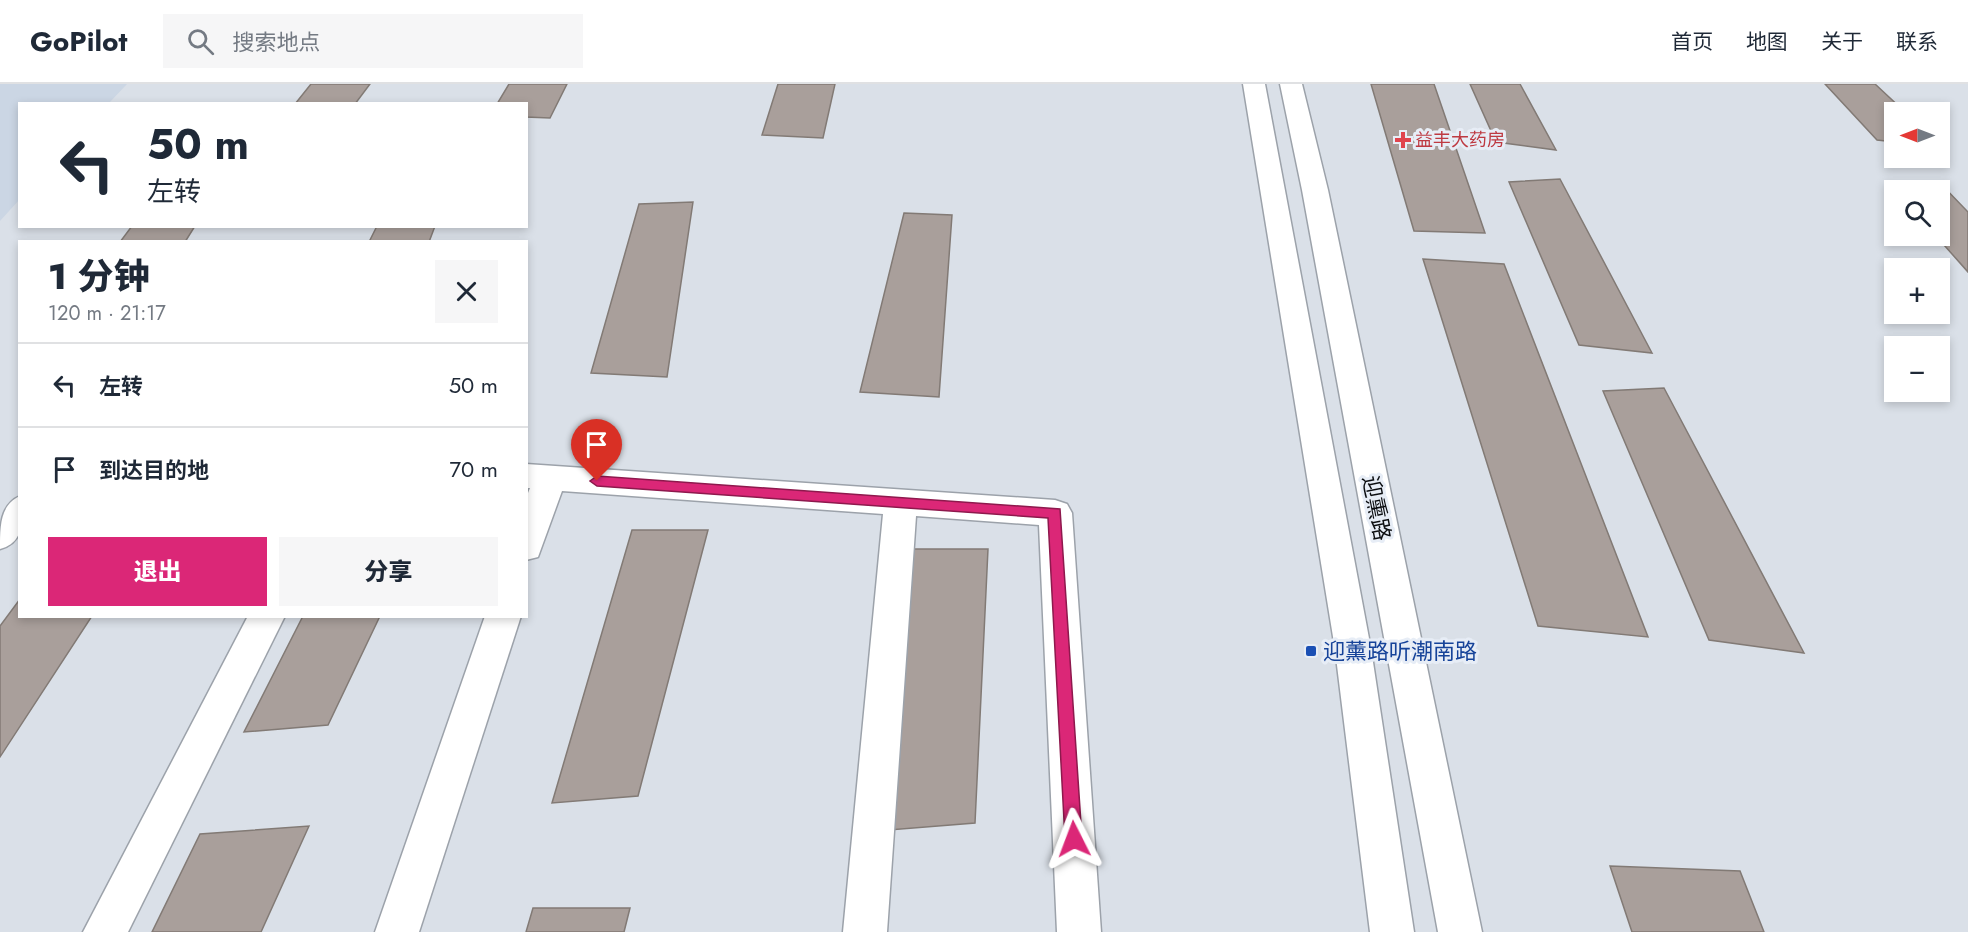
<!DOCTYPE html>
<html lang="zh">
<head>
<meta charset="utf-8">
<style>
  body { margin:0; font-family:Jost,"Noto Sans SC",sans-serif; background:#f6f6f7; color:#1f2937; height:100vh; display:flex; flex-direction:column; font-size:22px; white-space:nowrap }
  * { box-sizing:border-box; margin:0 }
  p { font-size:20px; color:#747a83 }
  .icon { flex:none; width:33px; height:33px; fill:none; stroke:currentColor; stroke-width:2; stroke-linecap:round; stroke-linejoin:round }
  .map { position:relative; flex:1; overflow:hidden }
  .details { position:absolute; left:18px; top:156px; width:510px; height:378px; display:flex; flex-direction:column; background:#fff; border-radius:0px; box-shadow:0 3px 9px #0003 }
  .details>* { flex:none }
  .hud { position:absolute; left:18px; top:18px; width:510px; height:126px; border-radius:0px; box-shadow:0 3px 9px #0003; background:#fff; color:#1f2937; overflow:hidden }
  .needle { width:39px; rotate:270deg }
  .controls { position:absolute; left:1884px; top:18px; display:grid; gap:12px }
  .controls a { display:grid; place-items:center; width:66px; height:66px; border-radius:0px; background:#fff; box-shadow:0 3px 9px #0003; font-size:30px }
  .pin { position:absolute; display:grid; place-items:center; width:51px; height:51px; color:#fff; margin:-62px -26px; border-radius:50% 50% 50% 0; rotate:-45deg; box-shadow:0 0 6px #0007 }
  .pin .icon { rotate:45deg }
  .me { position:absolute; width:66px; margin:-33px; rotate:357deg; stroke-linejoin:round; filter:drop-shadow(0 0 4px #0008) }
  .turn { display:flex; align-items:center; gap:21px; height:126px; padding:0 30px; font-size:27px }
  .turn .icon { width:78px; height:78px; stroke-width:2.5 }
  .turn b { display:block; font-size:42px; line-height:51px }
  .round { display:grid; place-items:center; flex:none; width:63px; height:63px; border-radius:0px; background:#f6f6f7 }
  .headline { display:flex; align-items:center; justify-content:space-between; height:102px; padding:0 30px }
  h1 { font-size:36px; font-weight:800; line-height:45px }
  .button { display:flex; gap:12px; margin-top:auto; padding:12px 30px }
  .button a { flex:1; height:69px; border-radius:0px; background:#db2777; color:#fff; font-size:24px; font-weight:800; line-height:69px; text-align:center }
  .button a+a { background:#f6f6f7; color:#1f2937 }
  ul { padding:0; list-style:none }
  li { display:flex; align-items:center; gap:18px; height:84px; padding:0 30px; border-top:2px solid #e0e1e3 }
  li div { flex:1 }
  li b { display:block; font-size:22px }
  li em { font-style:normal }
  header { display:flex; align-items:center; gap:36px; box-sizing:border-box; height:84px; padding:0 30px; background:#fff; border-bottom:2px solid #e0e1e3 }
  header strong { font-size:28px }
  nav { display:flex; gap:33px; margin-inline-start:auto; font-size:21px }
  .search { width:420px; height:54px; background:#f6f6f7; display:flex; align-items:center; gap:15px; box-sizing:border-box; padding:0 21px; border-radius:0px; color:#747a83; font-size:22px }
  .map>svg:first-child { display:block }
  .built { fill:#cbd6e4 }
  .building { fill:#a99f9b; stroke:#827a75; stroke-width:1.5 }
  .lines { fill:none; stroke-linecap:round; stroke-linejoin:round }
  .minor-casing { stroke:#9ca2aa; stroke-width:3 }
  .minor { fill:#fff; fill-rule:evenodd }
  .route { fill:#db2777; stroke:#8e194d; stroke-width:1.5 }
  .health-dot { fill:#e0444e; stroke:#e7edf6; stroke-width:2 }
  .transit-dot { fill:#1a4fb4; stroke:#e7edf6; stroke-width:2 }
  .labels { text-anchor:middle; stroke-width:6; stroke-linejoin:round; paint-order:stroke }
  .far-health-label { font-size:18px; fill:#be3a42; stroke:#e7edf6; text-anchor:start }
  .street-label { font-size:22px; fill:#0b0d10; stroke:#e7edf6 }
  .transit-label { font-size:22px; fill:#164399; stroke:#e7edf6; text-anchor:start }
</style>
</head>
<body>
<header>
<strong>GoPilot</strong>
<div class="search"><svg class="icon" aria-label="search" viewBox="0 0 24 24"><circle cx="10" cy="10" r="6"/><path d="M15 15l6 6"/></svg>搜索地点</div>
<nav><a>首页</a><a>地图</a><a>关于</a><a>联系</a></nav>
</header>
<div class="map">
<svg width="1968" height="848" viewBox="0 0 1968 848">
  <rect width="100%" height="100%" fill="#dae0e8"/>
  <polygon class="built" points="0,0 127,0 109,19 20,20 19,116 0,137"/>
  <g class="building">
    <polygon points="311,0 370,0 355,20 295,20"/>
    <polygon points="509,0 567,0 550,34 526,33 526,20 497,20"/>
    <polygon points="778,0 835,0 823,54 762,51"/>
    <polygon points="1371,0 1434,0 1485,149 1414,147"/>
    <polygon points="1470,0 1520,0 1556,66 1496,58"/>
    <polygon points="1825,0 1875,0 1905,28 1894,28 1894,58 1877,56"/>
    <polygon points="1560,95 1652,269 1579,261 1509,98"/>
    <polygon points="1889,98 1940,99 1968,128 1968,188 1936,152 1940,152 1940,106 1896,106"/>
    <polygon points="693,118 667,293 591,289 639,120"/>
    <polygon points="904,129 952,131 939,313 860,308"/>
    <polygon points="132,142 195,142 185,158 120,158"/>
    <polygon points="377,142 435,142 429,158 369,158"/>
    <polygon points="1423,175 1504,180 1648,553 1538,542"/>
    <polygon points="1664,304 1804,569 1709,556 1603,307"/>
    <polygon points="632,446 708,446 638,712 552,719"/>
    <polygon points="912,465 988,465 975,739 889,746"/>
    <polygon points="20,515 20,532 92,532 0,673 0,542"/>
    <polygon points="303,532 380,532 328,641 244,648"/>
    <polygon points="309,742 261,848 152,848 200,750"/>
    <polygon points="1610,782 1740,787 1764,848 1632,848"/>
    <polygon points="533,824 630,824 624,848 526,848"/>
  </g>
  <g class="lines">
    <g class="minor-casing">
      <g id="minor">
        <polygon points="1243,0 1265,0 1371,565 1414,848 1370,848 1335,565"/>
        <polygon points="1280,0 1302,0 1328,106 1482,848 1438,848 1302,106"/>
        <polygon points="526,380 1055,416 1067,420 1072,429 1101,848 1057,848 1039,441 916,432 887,848 843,848 883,430 562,407 538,473 526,476 526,414 530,404 526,404"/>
        <path d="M 20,412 C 20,436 27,457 0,465 C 0,442 0,421 20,412 Z"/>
        <polygon points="248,532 285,532 128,848 83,848"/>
        <polygon points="485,532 521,532 419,848 375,848"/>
      </g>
    </g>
    <use href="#minor" class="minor"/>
  </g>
  <polygon class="route" points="597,392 1060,425 1082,755 1080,761 1074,763 1068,761 1065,755 1048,434 597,402 590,397"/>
  <path class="health-dot" d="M1400 47h6v6h6v6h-6v6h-6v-6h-6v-6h6z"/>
  <rect class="transit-dot" x="1305" y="561" width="12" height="12" rx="3"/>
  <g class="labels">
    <g class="far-health-label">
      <text x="1415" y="62">益丰大药房</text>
    </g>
    <g class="street-label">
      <text transform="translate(1377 424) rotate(79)" y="8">迎熏路</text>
    </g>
    <g class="transit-label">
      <text x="1323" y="575">迎薰路听潮南路</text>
    </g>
  </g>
</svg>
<div class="controls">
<a><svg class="needle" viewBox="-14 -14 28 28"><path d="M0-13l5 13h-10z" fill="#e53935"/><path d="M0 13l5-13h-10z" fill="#747a83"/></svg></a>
<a><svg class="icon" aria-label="search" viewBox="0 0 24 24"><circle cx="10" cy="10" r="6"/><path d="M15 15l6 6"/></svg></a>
<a>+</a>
<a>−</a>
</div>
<div class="pin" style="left:597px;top:397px;background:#d93025"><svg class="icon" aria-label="arrive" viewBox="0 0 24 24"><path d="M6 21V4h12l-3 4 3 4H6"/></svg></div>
<svg class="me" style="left:1074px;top:755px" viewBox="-20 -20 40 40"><path d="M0-17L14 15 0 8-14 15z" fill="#db2777" stroke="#fff" stroke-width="4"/></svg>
<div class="hud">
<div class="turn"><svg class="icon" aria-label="left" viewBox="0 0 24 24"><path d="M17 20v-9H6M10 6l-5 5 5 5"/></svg><div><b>50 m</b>左转</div></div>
</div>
<section class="details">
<div class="headline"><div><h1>1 分钟</h1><p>120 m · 21:17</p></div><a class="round"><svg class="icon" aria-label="close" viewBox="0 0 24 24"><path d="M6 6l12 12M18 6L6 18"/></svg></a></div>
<ul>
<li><svg class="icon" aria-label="left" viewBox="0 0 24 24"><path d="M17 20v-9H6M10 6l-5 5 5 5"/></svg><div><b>左转</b></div><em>50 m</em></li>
<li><svg class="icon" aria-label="arrive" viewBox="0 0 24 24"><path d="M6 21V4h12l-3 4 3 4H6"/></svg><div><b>到达目的地</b></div><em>70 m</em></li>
</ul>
<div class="button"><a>退出</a><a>分享</a></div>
</section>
</div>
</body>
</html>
